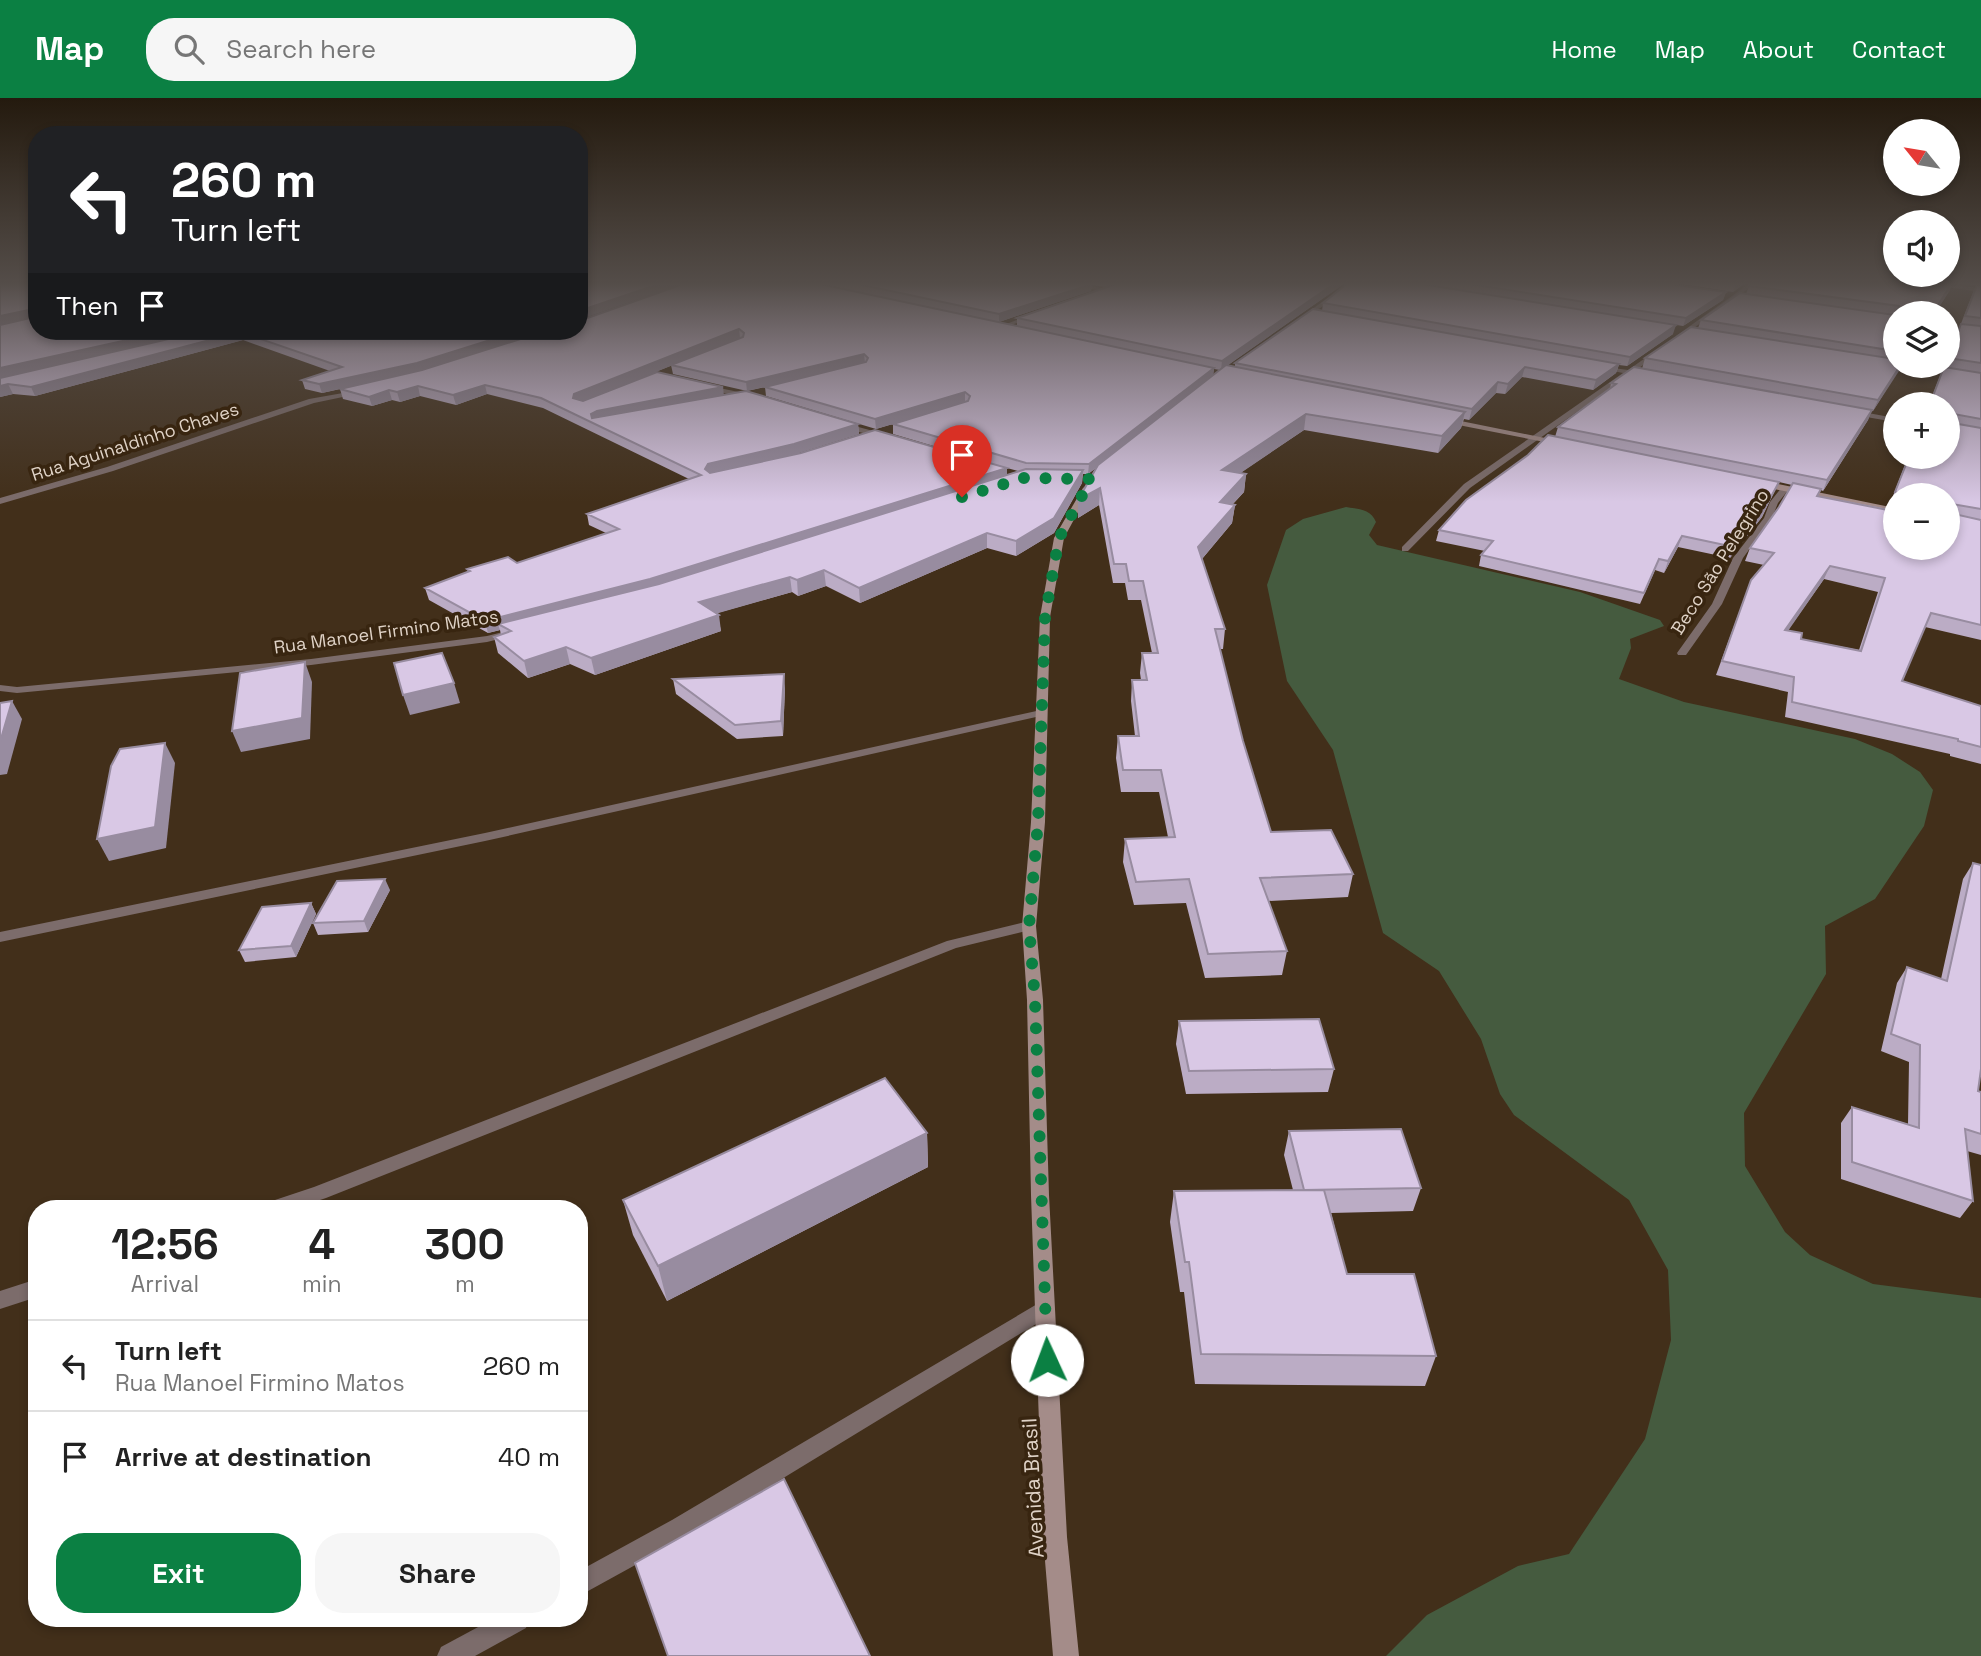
<!DOCTYPE html>
<html lang="en">
<head>
<meta charset="utf-8">
<style>
  body { margin:0; font-family:"Space Grotesk",sans-serif; background:#f6f6f6; color:#222; height:100vh; display:flex; flex-direction:column; font-size:26px; white-space:nowrap }
  * { box-sizing:border-box; margin:0 }
  p { font-size:23px; color:#767676 }
  .icon { flex:none; width:38px; height:38px; fill:none; stroke:currentColor; stroke-width:2; stroke-linecap:round; stroke-linejoin:round }
  .map { position:relative; flex:1; overflow:hidden }
  .drawer { position:absolute; left:28px; top:1102px; width:560px; height:427px; display:flex; flex-direction:column; background:#fff; border-radius:28px; box-shadow:0 4px 10px #0003 }
  .drawer>* { flex:none }
  .guide { position:absolute; left:28px; top:28px; width:560px; height:214px; border-radius:28px; box-shadow:0 4px 10px #0003; background:#202124; color:#fff; overflow:hidden }
  .needle { width:46px; rotate:300deg }
  .buttons { position:absolute; left:1883px; top:21px; display:grid; gap:14px }
  .buttons a { display:grid; place-items:center; width:77px; height:77px; border-radius:50%; background:#fff; box-shadow:0 4px 10px #0003; font-size:35px }
  .pin { position:absolute; display:grid; place-items:center; width:60px; height:60px; color:#fff; margin:-72px -30px; border-radius:50% 50% 50% 0; rotate:-45deg; box-shadow:0 0 7px #0007 }
  .pin .icon { rotate:45deg }
  .me { position:absolute; width:77px; margin:-38px; rotate:358deg; stroke-linejoin:round; filter:drop-shadow(0 0 5px #0008) }
  .turn { display:flex; align-items:center; gap:24px; height:147px; padding:0 28px; font-size:32px }
  .turn .icon { width:91px; height:91px; stroke-width:2.5 }
  .turn b { display:block; font-size:49px; line-height:60px }
  .then { display:flex; align-items:center; height:66px; padding:0 28px; background:#0003; gap:14px; font-size:26px }
  .eta { display:flex; justify-content:space-evenly; align-items:center; height:119px; text-align:center }
  .eta b { font-size:42px; font-weight:700; line-height:49px }
  .button { display:flex; gap:14px; margin-top:auto; padding:14px 28px }
  .button a { flex:1; height:80px; border-radius:28px; background:#0b8043; color:#fff; font-size:28px; font-weight:700; line-height:80px; text-align:center }
  .button a+a { background:#f6f6f6; color:#222 }
  ul { padding:0; list-style:none }
  li { display:flex; align-items:center; gap:21px; height:91px; padding:0 28px; border-top:2px solid #e0e0e0 }
  li div { flex:1 }
  li b { display:block; font-size:26px }
  li em { font-style:normal }
  header { display:flex; align-items:center; gap:42px; box-sizing:border-box; height:98px; padding:0 35px; background:#0b8043; color:#fff }
  header strong { font-size:33px }
  nav { display:flex; gap:38px; margin-inline-start:auto; font-size:24px }
  .search { width:490px; height:63px; background:#f6f6f6; display:flex; align-items:center; gap:18px; box-sizing:border-box; padding:0 24px; border-radius:28px; color:#767676; font-size:26px }
  .map>svg:first-child { display:block }
  .green { fill:#455b3f }
  .lines { fill:none; stroke-linecap:round; stroke-linejoin:round }
  .street { fill:#7c6c6b; fill-rule:evenodd }
  .secondary { fill:#a48c89; fill-rule:evenodd }
  .wall { fill:#bbacc5; fill-rule:evenodd }
  .shaded-wall { fill:#988ca0 }
  .building { fill:#d9c8e5; stroke:#988ca0; stroke-width:2; fill-rule:evenodd }
  .route { stroke:#0b8043; stroke-width:12; stroke-dasharray:0 21.6 }
  .labels { text-anchor:middle; stroke-width:7; stroke-linejoin:round; paint-order:stroke }
  .far-street-label { font-size:18px; fill:#dfd2c6; stroke:#382510 }
  .street-label { font-size:21px; fill:#dfd2c6; stroke:#382510 }
</style>
</head>
<body>
<header>
<strong>Map</strong>
<div class="search"><svg class="icon" aria-label="search" viewBox="0 0 24 24"><circle cx="10" cy="10" r="6"/><path d="M15 15l6 6"/></svg>Search here</div>
<nav><a>Home</a><a>Map</a><a>About</a><a>Contact</a></nav>
</header>
<div class="map">
<svg width="1981" height="1558" viewBox="0 0 1981 1558">
  <rect width="100%" height="100%" fill="#422f1a"/>
  <path class="green" d="M 1346,409 C 1358,411 1371,411 1376,424 L 1369,437 L 1377,447 L 1580,494 L 1660,522 L 1664,528 L 1630,541 L 1631,550 L 1619,581 L 1684,604 L 1855,641 L 1892,656 L 1920,674 L 1933,692 L 1924,728 L 1875,801 L 1825,828 L 1826,876 L 1744,1015 L 1745,1068 L 1785,1134 L 1810,1157 L 1873,1186 L 1981,1200 L 1981,1558 L 1386,1558 L 1427,1517 L 1518,1468 L 1569,1456 L 1645,1341 L 1671,1242 L 1668,1172 L 1629,1102 L 1514,1017 L 1500,996 L 1481,941 L 1439,873 L 1383,835 L 1333,652 L 1287,583 L 1267,487 L 1286,432 L 1303,421 Z"/>
  <g class="lines">
    <g class="street">
      <polygon points="1066,185 1079,185 1108,192 1105,194"/>
      <polygon points="1349,185 1355,185 1302,223 1298,223 1298,221"/>
      <polygon points="1750,185 1756,185 1680,240 1676,240 1676,238"/>
      <polygon points="1930,185 1981,190 1981,194 1932,187"/>
      <polygon points="1032,216 1037,217 1001,231 996,230"/>
      <polygon points="1948,228 1981,232 1981,236 1948,232"/>
      <polygon points="1657,252 1662,253 1635,273 1648,276 1648,278 1630,276 1470,390 1408,453 1402,453 1402,449 1464,386 1623,275 1598,270 1598,268 1628,272"/>
      <polygon points="1896,268 1910,268 1981,279 1981,283"/>
      <polygon points="705,287 753,297 754,299 750,301 703,290"/>
      <polygon points="360,292 362,295 314,305 113,373 0,406 0,400 107,369 309,301"/>
      <polygon points="1852,312 1895,320 1895,324 1849,316 1849,312"/>
      <polygon points="840,324 888,337 889,339 885,341 837,328 836,326"/>
      <polygon points="1782,389 1789,391 1778,405 1772,420 1743,460 1722,506 1686,557 1678,557 1677,555 1712,506 1733,460 1764,420 1770,404"/>
      <polygon points="511,532 516,535 515,537 487,544 311,567 17,595 0,593 0,587 17,589 311,561 487,538"/>
      <polygon points="1041,612 1047,615 1045,617 485,743 0,844 0,834 485,735"/>
      <polygon points="1029,823 1034,825 1036,828 1034,831 956,850 326,1100 293,1111 261,1111 263,1106 314,1089 947,843"/>
      <polygon points="37,1181 37,1199 0,1211 0,1193"/>
      <polygon points="1044,1202 1051,1205 1054,1211 1051,1217 688,1438 579,1498 579,1473 672,1422"/>
      <polygon points="493,1521 529,1521 526,1530 475,1558 437,1558 441,1549"/>
    </g>
    <g class="secondary">
      <polygon points="1446,320 1560,343 1564,345 1560,347 1443,324 1442,322"/>
      <polygon points="1758,382 1895,410 1895,416 1755,387 1755,383"/>
      <polygon points="1087,387 1091,390 1064,440 1050,519 1045,724 1036,828 1043,902 1049,1097 1067,1439 1079,1558 1053,1558 1043,1439 1031,1097 1027,902 1022,828 1031,724 1040,519 1054,440 1083,390"/>
    </g>
  </g>
  <g class="wall">
    <path d="M 37,185 L 37,233 L 1017,228 L 1017,220 L 1106,189 L 1092,187 L 1091,193 L 999,224 L 817,185 L 1345,185 L 1228,267 L 1235,269 L 1235,265 L 1322,213 L 1323,205 L 1348,185 L 1662,185 L 1726,194 L 1723,202 L 1683,228 L 1532,204 L 1673,236 L 1627,268 L 1619,267 L 1616,275 L 1593,292 L 1522,279 L 1505,296 L 1496,295 L 1469,322 L 1464,321 L 1461,330 L 1438,355 L 1304,332 L 1240,375 L 1246,376 L 1244,394 L 1232,407 L 1235,407 L 1232,425 L 1202,461 L 1225,531 L 1223,551 L 1220,551 L 1243,643 L 1271,734 L 1353,776 L 1348,799 L 1268,803 L 1287,853 L 1282,877 L 1205,880 L 1186,805 L 1134,807 L 1123,764 L 1125,741 L 1168,739 L 1159,694 L 1121,694 L 1116,660 L 1118,638 L 1135,638 L 1131,603 L 1132,582 L 1141,582 L 1140,575 L 1142,555 L 1152,555 L 1141,502 L 1128,502 L 1125,485 L 1113,485 L 1099,407 L 1078,420 L 1078,402 L 1096,370 L 1088,376 L 1083,376 L 1082,385 L 1054,435 L 1016,458 L 987,450 L 860,505 L 826,488 L 798,498 L 792,494 L 717,515 L 721,533 L 595,577 L 570,566 L 528,580 L 498,555 L 494,539 L 501,537 L 500,532 L 488,535 L 429,502 L 425,490 L 468,474 L 467,471 L 517,465 L 606,435 L 589,427 L 587,416 L 689,381 L 543,310 L 487,296 L 456,307 L 420,298 L 400,304 L 392,302 L 372,308 L 343,301 L 340,291 L 372,284 L 322,295 L 305,291 L 302,282 L 330,273 L 243,242 L 35,298 L 13,296 L 0,299 ZM 740,240 L 671,267 L 673,276 L 747,293 L 765,289 L 766,298 L 876,331 L 893,326 L 893,336 L 984,363 L 795,356 L 859,336 L 858,326 L 724,297 L 583,303 ZM 1214,271 L 1220,272 L 1213,277 ZM 1007,370 L 1018,373 L 1007,377 Z"/>
    <polygon points="1682,185 1745,185 1733,194 1682,186"/>
    <path d="M 1957,185 L 1981,185 L 1981,542 L 1925,529 L 1902,583 L 1981,608 L 1981,666 L 1950,658 L 1950,656 L 1785,619 L 1788,594 L 1716,577 L 1751,482 L 1764,467 L 1745,463 L 1750,450 L 1779,409 L 1792,387 L 1779,384 L 1762,419 L 1730,460 L 1678,449 L 1664,475 L 1655,472 L 1640,506 L 1479,468 L 1481,457 L 1485,453 L 1436,443 L 1439,432 L 1555,339 L 1558,329 L 1610,291 L 1611,285 L 1642,271 L 1645,260 L 1698,230 L 1701,222 L 1746,196 L 1749,188 L 1950,192 L 1935,215 L 1895,215 L 1895,268 L 1901,268 L 1873,313 L 1871,313 L 1868,322 L 1823,393 L 1821,392 L 1818,398 L 1888,411 L 1908,359 L 1948,359 L 1948,306 L 1929,306 L 1944,268 L 1948,268 L 1948,259 L 1976,187 ZM 1895,397 L 1948,397 L 1895,450 ZM 1824,481 L 1878,494 L 1859,552 L 1801,541 L 1788,532 Z"/>
    <polygon points="673,581 785,590 783,638 737,641 676,596"/>
    <polygon points="1973,765 1978,993 1981,994 1981,1057 1967,1053 1973,1103 1960,1120 1841,1081 1841,1025 1852,1009 1908,1026 1909,964 1881,953 1897,885 1907,869 1941,881 1963,781"/>
    <polygon points="390,792 368,834 318,837 313,825"/>
    <polygon points="311,805 316,816 296,859 245,864 239,852"/>
    <polygon points="1179,923 1334,971 1328,994 1186,996 1176,946"/>
    <polygon points="1289,1033 1421,1090 1413,1113 1331,1115 1347,1176 1436,1258 1425,1288 1195,1286 1184,1194 1180,1194 1170,1124 1174,1093 1293,1092 1284,1057"/>
    <polygon points="927,1035 928,1069 667,1203 633,1137 623,1102"/>
  </g>
  <g class="shaded-wall">
    <polygon points="662,185 685,185 579,222 579,213"/>
    <polygon points="1106,185 1122,185 1106,189"/>
    <polygon points="1335,185 1345,185 1221,272 1222,263"/>
    <polygon points="1736,185 1745,185 1733,194"/>
    <polygon points="1953,185 1950,192 1935,215 1933,215"/>
    <polygon points="1092,186 1091,193 999,224 999,216"/>
    <polygon points="1726,194 1723,202 1683,228 1686,220"/>
    <polygon points="33,211 36,219 0,227 0,218"/>
    <polygon points="1676,227 1673,236 1627,268 1630,259"/>
    <polygon points="739,231 740,240 576,306 573,300 574,296"/>
    <polygon points="168,233 208,233 0,280 0,270"/>
    <polygon points="519,233 548,233 419,273 322,295 319,286"/>
    <polygon points="240,234 243,242 35,298 31,289"/>
    <polygon points="864,256 865,265 747,293 746,284"/>
    <polygon points="1619,266 1616,275 1593,292 1596,282"/>
    <polygon points="1900,268 1901,268 1899,273 1873,313 1878,302"/>
    <polygon points="1525,269 1522,279 1505,296 1508,286"/>
    <polygon points="1214,270 1213,279 1088,376 1089,366"/>
    <polygon points="1498,284 1496,295 1469,322 1472,311"/>
    <polygon points="8,286 13,296 0,299 0,288"/>
    <polygon points="485,287 487,296 456,307 453,297"/>
    <polygon points="418,288 420,298 400,304 397,294"/>
    <polygon points="723,289 724,298 598,322 593,326 591,316 597,313"/>
    <polygon points="389,292 392,302 372,308 369,299"/>
    <polygon points="965,294 965,304 876,331 875,321"/>
    <polygon points="1872,312 1868,322 1823,393 1827,382"/>
    <polygon points="1465,314 1461,330 1438,355 1442,338"/>
    <polygon points="1306,316 1304,332 1220,389 1222,372"/>
    <polygon points="858,326 859,336 795,356 709,376 705,371 708,366"/>
    <polygon points="1007,370 1007,380 652,492 498,526 500,532 488,535 485,523"/>
    <polygon points="1083,372 1082,385 1054,435 1016,458 1016,443"/>
    <polygon points="1246,376 1244,394 1218,422 1220,404"/>
    <polygon points="1779,384 1762,419 1730,460 1734,449"/>
    <polygon points="1100,390 1099,407 1078,420 1078,402"/>
    <polygon points="1235,407 1232,425 1196,468 1198,449"/>
    <polygon points="987,435 987,450 860,505 859,490"/>
    <polygon points="1682,438 1678,449 1664,475 1668,463"/>
    <polygon points="1830,468 1824,481 1779,546 1785,532"/>
    <polygon points="824,472 826,488 798,498 797,482"/>
    <polygon points="790,479 792,494 701,520 699,504"/>
    <polygon points="719,517 721,533 595,577 591,560"/>
    <polygon points="566,549 570,566 528,580 524,563"/>
    <polygon points="305,564 312,584 310,641 241,654 232,633"/>
    <polygon points="784,576 785,590 783,638 781,623"/>
    <polygon points="454,585 460,605 410,617 403,597"/>
    <polygon points="12,603 22,621 7,676 0,677 0,644"/>
    <polygon points="165,645 175,665 166,750 109,763 97,741"/>
    <polygon points="385,781 390,792 368,834 364,823"/>
    <polygon points="311,805 316,816 296,859 291,848"/>
    <polygon points="927,1035 928,1069 667,1203 658,1168"/>
  </g>
  <g class="building">
    <polygon points="0,185 37,185 37,233 168,233 0,270 0,227 35,219 36,214 33,211 0,218"/>
    <polygon points="579,185 662,185 579,213"/>
    <polygon points="686,185 815,185 1214,270 1089,366 1026,365 893,326 968,303 970,298 965,294 875,321 765,289 866,264 868,260 864,256 746,284 671,267 743,239 744,235 739,231 574,296 573,300 583,303 657,274 723,289 597,313 591,316 592,320 746,293 858,326 794,346 708,366 705,371 710,375 801,355 875,332 1007,370 650,481 485,523 425,490 470,473 467,471 508,459 517,465 619,431 587,416 701,377 541,300 485,287 453,297 418,288 397,294 389,292 369,299 340,291 422,272 546,233 579,233 579,223"/>
    <polygon points="853,185 1090,185 1092,186 999,216"/>
    <polygon points="1119,185 1335,185 1222,263 1017,220"/>
    <polygon points="1348,185 1415,185 1676,227 1630,259 1323,205"/>
    <polygon points="1464,185 1662,185 1726,194 1686,220"/>
    <polygon points="1752,185 1952,185 1933,215 1901,215 1899,208 1749,188"/>
    <polygon points="1977,187 1981,187 1981,220 1965,218"/>
    <polygon points="1740,195 1895,217 1895,253 1701,222"/>
    <polygon points="1313,211 1619,266 1596,282 1525,269 1508,286 1498,284 1472,311 1235,265"/>
    <polygon points="1961,226 1981,228 1981,265 1948,260"/>
    <polygon points="1691,229 1895,261 1895,268 1900,268 1878,302 1645,260"/>
    <polygon points="203,233 519,233 417,265 319,286 302,282 342,269 240,234 31,289 8,286 0,288 0,280"/>
    <polygon points="1226,267 1465,314 1442,338 1306,316 1222,372 1246,376 1220,404 1235,407 1198,449 1225,531 1215,531 1243,643 1271,734 1331,732 1353,776 1260,780 1287,853 1208,856 1189,781 1136,784 1125,741 1175,739 1161,672 1123,672 1118,638 1139,638 1132,582 1147,582 1142,555 1158,555 1143,483 1129,483 1126,466 1114,466 1100,390 1078,402 1098,367"/>
    <polygon points="1634,269 1872,312 1827,382 1558,329 1616,286 1611,285"/>
    <path d="M 1944,269 L 1981,275 L 1981,321 L 1954,316 L 1950,319 L 1953,325 L 1981,330 L 1981,411 L 1952,406 L 1954,416 L 1981,422 L 1981,527 L 1931,515 L 1902,583 L 1981,608 L 1981,649 L 1958,643 L 1958,641 L 1792,604 L 1794,579 L 1722,563 L 1751,482 L 1774,455 L 1750,450 L 1779,409 L 1793,385 L 1821,391 L 1817,398 L 1888,412 L 1891,404 L 1895,405 L 1895,450 L 1948,450 L 1948,397 L 1903,397 L 1903,396 L 1895,394 L 1909,359 L 1948,359 L 1948,306 L 1930,306 ZM 1830,468 L 1885,480 L 1861,553 L 1801,541 L 1802,535 L 1785,532 Z"/>
    <polygon points="1548,337 1779,384 1766,408 1734,449 1682,438 1668,463 1659,461 1644,495 1481,457 1493,443 1439,432 1466,402 1528,357"/>
    <polygon points="1026,371 1083,372 1054,420 1016,443 987,435 859,490 824,472 797,482 790,479 699,504 719,517 591,560 566,549 524,563 494,539 511,533 498,526 659,486"/>
    <polygon points="442,555 454,585 403,597 394,565"/>
    <polygon points="305,564 302,620 232,633 240,575"/>
    <polygon points="784,576 781,623 735,627 673,581"/>
    <polygon points="12,603 0,644 0,605"/>
    <polygon points="165,645 155,729 97,741 111,668 120,651"/>
    <polygon points="1973,765 1981,767 1981,971 1978,993 1981,994 1981,1036 1965,1031 1973,1103 1852,1064 1852,1009 1919,1030 1920,947 1891,936 1907,869 1947,883"/>
    <polygon points="385,781 364,823 313,825 337,783"/>
    <polygon points="311,805 291,848 239,852 262,809"/>
    <polygon points="1319,921 1334,971 1189,973 1179,923"/>
    <polygon points="885,980 927,1035 658,1168 623,1102"/>
    <polygon points="1401,1031 1421,1090 1304,1092 1289,1033"/>
    <polygon points="1324,1092 1347,1176 1414,1176 1436,1258 1201,1256 1189,1164 1185,1164 1174,1093"/>
    <polygon points="784,1381 870,1558 668,1558 635,1465"/>
  </g>
  <linearGradient id="sky" x2="0" y2="1"><stop stop-color="#241a0e"/><stop offset="0.46" stop-color="#544d49"/><stop offset="1" stop-color="#544d49" stop-opacity="0"/></linearGradient>
  <rect width="1981" height="404" fill="url(#sky)"/>
  <g class="lines">
    <polyline class="route" points="962,399 1024,380 1091,381 1059,440 1045,519 1038,724 1029,828 1035,902 1047,1262"/>
  </g>
  <g class="labels">
    <g class="far-street-label">
      <text transform="translate(135 344) rotate(-18)" y="6">Rua Aguinaldinho Chaves</text>
      <text transform="translate(1720 464) rotate(-58)" y="6">Beco São Pelegrino</text>
      <text transform="translate(386 534) rotate(-8)" y="6">Rua Manoel Firmino Matos</text>
    </g>
    <g class="street-label">
      <text transform="translate(1033 1390) rotate(-93)" y="7">Avenida Brasil</text>
    </g>
  </g>
</svg>
<div class="buttons">
<a><svg class="needle" viewBox="-14 -14 28 28"><path d="M0-13l5 13h-10z" fill="#e53935"/><path d="M0 13l5-13h-10z" fill="#767676"/></svg></a>
<a><svg class="icon" aria-label="sound" viewBox="0 0 24 24"><path d="M4 9h4l5-4v14l-5-4H4zM17 9q2 3 0 6"/></svg></a>
<a><svg class="icon" aria-label="layers" viewBox="0 0 24 24"><path d="M12 4l9 5-9 5-9-5zM3 14l9 5 9-5"/></svg></a>
<a>+</a>
<a>−</a>
</div>
<div class="pin" style="left:962px;top:399px;background:#d93025"><svg class="icon" aria-label="arrive" viewBox="0 0 24 24"><path d="M6 21V4h12l-3 4 3 4H6"/></svg></div>
<svg class="me" style="left:1047px;top:1262px" viewBox="-20 -20 40 40"><circle r="19" fill="#fff"/><path d="M0-13L10 11 0 6-10 11z" fill="#0b8043"/></svg>
<div class="guide">
<div class="turn"><svg class="icon" aria-label="left" viewBox="0 0 24 24"><path d="M17 20v-9H6M10 6l-5 5 5 5"/></svg><div><b>260 m</b>Turn left</div></div>
<div class="then">Then<svg class="icon" aria-label="arrive" viewBox="0 0 24 24"><path d="M6 21V4h12l-3 4 3 4H6"/></svg></div>
</div>
<section class="drawer">
<div class="eta">
<div><b>12:56</b><p>Arrival</p></div>
<div><b>4</b><p>min</p></div>
<div><b>300</b><p>m</p></div>
</div>
<ul>
<li><svg class="icon" aria-label="left" viewBox="0 0 24 24"><path d="M17 20v-9H6M10 6l-5 5 5 5"/></svg><div><b>Turn left</b><p>Rua Manoel Firmino Matos</p></div><em>260 m</em></li>
<li><svg class="icon" aria-label="arrive" viewBox="0 0 24 24"><path d="M6 21V4h12l-3 4 3 4H6"/></svg><div><b>Arrive at destination</b></div><em>40 m</em></li>
</ul>
<div class="button"><a>Exit</a><a>Share</a></div>
</section>
</div>
</body>
</html>
